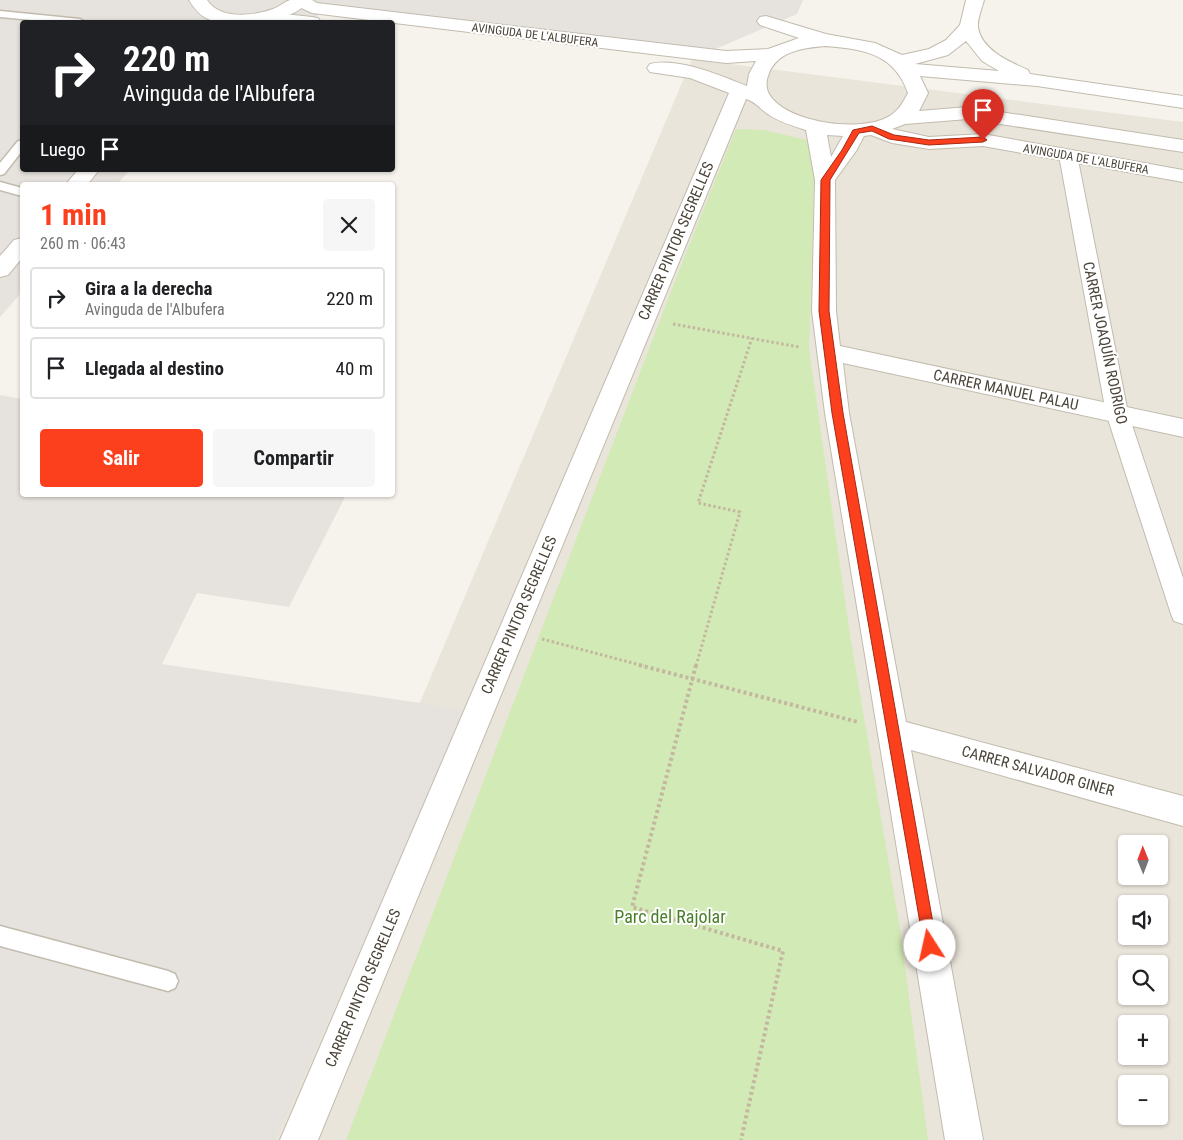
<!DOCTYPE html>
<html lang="es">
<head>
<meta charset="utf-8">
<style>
  body { margin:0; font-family:"Roboto Condensed",sans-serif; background:#f6f6f6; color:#202124; height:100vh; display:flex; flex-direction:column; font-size:19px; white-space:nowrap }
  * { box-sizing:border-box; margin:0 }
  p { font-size:16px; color:#757577 }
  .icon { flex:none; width:28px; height:28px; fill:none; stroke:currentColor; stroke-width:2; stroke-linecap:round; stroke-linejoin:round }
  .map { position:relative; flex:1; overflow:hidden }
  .drawer { position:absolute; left:20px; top:182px; width:375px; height:315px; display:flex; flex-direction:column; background:#fff; border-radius:5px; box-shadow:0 1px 4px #0004 }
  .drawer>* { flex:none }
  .hud { position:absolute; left:20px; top:20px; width:375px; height:152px; border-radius:5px; box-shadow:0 1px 4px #0004; background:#202124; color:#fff; overflow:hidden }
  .needle { width:32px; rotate:359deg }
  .tools { position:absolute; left:1118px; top:835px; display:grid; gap:10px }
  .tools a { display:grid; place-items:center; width:50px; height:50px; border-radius:5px; background:#fff; box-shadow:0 1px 4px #0004; font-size:25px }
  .pin { position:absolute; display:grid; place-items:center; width:42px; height:42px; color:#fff; margin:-51px -21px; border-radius:50% 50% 50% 0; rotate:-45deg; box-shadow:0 0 5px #0007 }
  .pin .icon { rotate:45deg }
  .me { position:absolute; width:55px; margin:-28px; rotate:350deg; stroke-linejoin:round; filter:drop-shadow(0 0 4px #0008) }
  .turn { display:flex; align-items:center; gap:18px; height:105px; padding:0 20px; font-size:22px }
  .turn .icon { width:65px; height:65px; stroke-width:2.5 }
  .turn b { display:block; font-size:35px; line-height:42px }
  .then { display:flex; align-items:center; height:48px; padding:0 20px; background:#0003; gap:10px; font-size:19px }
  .round { display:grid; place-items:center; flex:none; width:52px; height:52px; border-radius:5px; background:#f6f6f6 }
  .headline { display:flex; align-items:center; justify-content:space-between; height:85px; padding:0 20px }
  h1 { font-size:30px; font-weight:700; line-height:38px; color:#fc3f1d }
  .cta { display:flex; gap:10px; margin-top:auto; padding:10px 20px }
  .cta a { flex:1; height:58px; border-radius:5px; background:#fc3f1d; color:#fff; font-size:20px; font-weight:700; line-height:58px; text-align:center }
  .cta a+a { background:#f6f6f6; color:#202124 }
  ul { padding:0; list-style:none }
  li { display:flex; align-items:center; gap:15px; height:62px; margin:0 10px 8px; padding:0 10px; border:2px solid #e0e0e0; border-radius:5px }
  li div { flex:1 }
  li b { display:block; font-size:19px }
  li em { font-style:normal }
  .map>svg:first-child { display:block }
  .residential { fill:#eae5da; fill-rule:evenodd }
  .industrial { fill:#e6e2dd }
  .green { fill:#d2eab5 }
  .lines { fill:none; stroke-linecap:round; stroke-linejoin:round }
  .service-casing { stroke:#c2bbae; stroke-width:3 }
  .pedestrian-casing { stroke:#c2bbae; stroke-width:2 }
  .minor-casing { stroke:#c2bbae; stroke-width:2 }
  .tertiary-casing { stroke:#c2bbae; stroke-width:2 }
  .path-far1 { stroke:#c4b79f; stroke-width:3; stroke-dasharray:2.5 2.5; stroke-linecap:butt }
  .path { stroke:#c4b79f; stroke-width:4; stroke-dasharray:3 3; stroke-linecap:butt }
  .service { fill:#fff; fill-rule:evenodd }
  .pedestrian { fill:#fff; fill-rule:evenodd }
  .minor { fill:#fff; fill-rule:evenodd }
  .tertiary { fill:#fff; fill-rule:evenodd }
  .route { fill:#fc3f1d; stroke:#a42913 }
  .labels { text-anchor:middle; stroke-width:4; stroke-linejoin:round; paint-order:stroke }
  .far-street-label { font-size:12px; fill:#4b4439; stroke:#fff }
  .street-label { font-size:15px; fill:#4b4439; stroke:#fff }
  .near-park-label { font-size:18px; fill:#4a7f2a; stroke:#fff }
</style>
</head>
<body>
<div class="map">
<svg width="1183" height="1140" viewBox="0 0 1183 1140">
  <rect width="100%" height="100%" fill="#f6f3ec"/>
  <path class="residential" d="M 692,59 L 1183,122 L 1183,1140 L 235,1140 ZM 1126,844 L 1159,844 L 1159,876 L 1126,876 ZM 1126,904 L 1159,904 L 1159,936 L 1126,936 ZM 1126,964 L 1159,964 L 1159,996 L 1126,996 ZM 1126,1024 L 1159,1024 L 1159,1056 L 1126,1056 ZM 1126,1084 L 1159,1084 L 1159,1116 L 1126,1116 Z"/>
  <g class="industrial">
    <polygon points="0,0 803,0 797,14 692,59 333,8 305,22 22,22 22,170 130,170 116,185 22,185 22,292 0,317"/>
    <polygon points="0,395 22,399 22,495 346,495 289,607 197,593 162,664 467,710 275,1140 0,1140"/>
  </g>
  <polygon class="green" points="736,129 764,130 807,140 815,152 809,349 850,635 900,929 928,1140 346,1140 680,268"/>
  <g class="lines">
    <g class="service-casing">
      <g id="service">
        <polygon points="0,11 80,19 85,22 53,22 0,17"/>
        <polygon points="18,141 22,141 22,151 4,174 0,175 0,163"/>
        <polygon points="0,182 22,188 22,196 0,190"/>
        <polygon points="0,926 168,971 175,974 178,981 175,988 168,991 0,946"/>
      </g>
    </g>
    <g class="pedestrian-casing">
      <polygon id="pedestrian" points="1068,150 1074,151 1077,155 1128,413 1183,578 1183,624 1174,621 1171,614 1106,413 1059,155 1062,151"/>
    </g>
    <g class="minor-casing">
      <g id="minor">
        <path d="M 293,0 L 312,0 L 317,3 L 726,51 L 768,49 L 799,38 L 760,25 L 757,21 L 760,17 L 766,16 L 826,34 L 875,43 L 902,55 L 929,49 L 946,40 L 960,25 L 966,0 L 984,0 C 982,8 977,20 978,27 C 981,50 1010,62 1028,70 L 1030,74 L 1183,96 L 1183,108 L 1037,86 L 920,76 L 928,93 L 919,111 L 968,107 L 1183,140 L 1183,152 L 968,119 L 905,124 L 892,129 L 929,137 L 983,134 L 1183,170 L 1183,182 L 983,146 L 929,149 L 892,143 L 871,135 L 864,136 L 856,151 L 835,180 L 836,311 L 840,346 L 1183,419 L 1183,437 L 843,363 L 849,413 L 906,722 L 1183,796 L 1183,826 L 911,750 L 983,1140 L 945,1140 L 825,413 L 812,311 L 815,180 L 806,130 C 793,126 780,122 769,115 C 760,109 756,102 746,99 L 318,1140 L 280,1140 L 729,93 L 690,78 L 650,72 L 647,68 L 650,64 C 679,57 721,76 747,86 L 749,74 L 756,61 L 726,63 L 312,13 L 295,5 ZM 966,41 L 982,61 L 999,71 L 915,64 L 948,55 ZM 825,46 C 863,49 894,53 908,93 C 902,104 898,112 886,118 C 859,132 786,123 769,94 C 766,89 766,81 768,76 C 776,51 803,48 825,46 ZM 827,135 L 843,136 L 831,157 Z"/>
        <polygon points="267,12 312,17 318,18 321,22 261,21 258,17 261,13"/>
      </g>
    </g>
    <g class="tertiary-casing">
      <g id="tertiary">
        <path d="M 189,0 L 207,0 C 220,20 253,16 273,9 C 279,7 284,2 290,0 C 296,0 304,0 310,0 C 294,23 232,30 208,19 C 199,15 194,8 189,0 Z"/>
        <polygon points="78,170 99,170 87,185 65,185"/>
        <polygon points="22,238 22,258 8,275 0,277 0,256 14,240"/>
      </g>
    </g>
    <g class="path-far1">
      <polyline points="673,324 799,347"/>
      <polyline points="542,639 644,666"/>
      <polyline points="696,666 740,512 698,503 752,338"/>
    </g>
    <g class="path">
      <polyline points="639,665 858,722"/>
      <polyline points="696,665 632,907 783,951 741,1140"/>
    </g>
    <use href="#service" class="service"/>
    <use href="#pedestrian" class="pedestrian"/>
    <use href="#minor" class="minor"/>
    <use href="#tertiary" class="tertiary"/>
  </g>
  <polygon class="route" points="872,126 894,135 929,140 983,137 987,140 983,142 929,145 889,139 872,131 859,133 830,180 829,311 843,413 937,946 935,951 930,953 926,951 924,946 832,413 819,311 821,180 842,150 853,130"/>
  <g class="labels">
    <g class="far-street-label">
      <text transform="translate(535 35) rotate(7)" y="4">AVINGUDA DE L'ALBUFERA</text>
      <text transform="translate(1086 159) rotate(10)" y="4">AVINGUDA DE L'ALBUFERA</text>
    </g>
    <g class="street-label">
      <text transform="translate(676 241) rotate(-67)" y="5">CARRER PINTOR SEGRELLES</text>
      <text transform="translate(1105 343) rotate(78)" y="5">CARRER JOAQUÍN RODRIGO</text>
      <text transform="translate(1006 390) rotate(12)" y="5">CARRER MANUEL PALAU</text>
      <text transform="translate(519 615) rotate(-67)" y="5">CARRER PINTOR SEGRELLES</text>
      <text transform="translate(1038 771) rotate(15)" y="5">CARRER SALVADOR GINER</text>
      <text transform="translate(363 988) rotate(-67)" y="5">CARRER PINTOR SEGRELLES</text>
    </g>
    <g class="near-park-label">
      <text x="670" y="923">Parc del Rajolar</text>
    </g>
  </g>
</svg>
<div class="tools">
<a><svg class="needle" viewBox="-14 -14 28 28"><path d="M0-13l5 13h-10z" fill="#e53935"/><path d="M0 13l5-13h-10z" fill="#757577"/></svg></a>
<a><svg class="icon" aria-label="sound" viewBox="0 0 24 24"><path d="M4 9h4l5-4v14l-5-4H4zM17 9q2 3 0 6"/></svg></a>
<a><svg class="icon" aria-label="search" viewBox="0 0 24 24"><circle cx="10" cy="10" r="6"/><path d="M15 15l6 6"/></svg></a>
<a>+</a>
<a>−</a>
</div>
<div class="pin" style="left:983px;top:140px;background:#d93025"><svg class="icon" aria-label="arrive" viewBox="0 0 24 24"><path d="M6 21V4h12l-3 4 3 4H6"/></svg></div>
<svg class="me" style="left:930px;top:946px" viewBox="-20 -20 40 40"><circle r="19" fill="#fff"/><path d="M0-13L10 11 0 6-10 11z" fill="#fc3f1d"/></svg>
<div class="hud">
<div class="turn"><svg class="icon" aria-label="right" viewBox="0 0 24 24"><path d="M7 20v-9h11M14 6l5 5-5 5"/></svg><div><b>220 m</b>Avinguda de l'Albufera</div></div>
<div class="then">Luego<svg class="icon" aria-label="arrive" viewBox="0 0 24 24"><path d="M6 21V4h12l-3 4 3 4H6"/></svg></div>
</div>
<section class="drawer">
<div class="headline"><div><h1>1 min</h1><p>260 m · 06:43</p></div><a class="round"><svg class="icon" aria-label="close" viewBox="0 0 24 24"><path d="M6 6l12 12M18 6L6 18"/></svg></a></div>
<ul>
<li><svg class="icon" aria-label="right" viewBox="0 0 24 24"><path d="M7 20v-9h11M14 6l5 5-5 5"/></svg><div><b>Gira a la derecha</b><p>Avinguda de l'Albufera</p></div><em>220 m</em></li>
<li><svg class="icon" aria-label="arrive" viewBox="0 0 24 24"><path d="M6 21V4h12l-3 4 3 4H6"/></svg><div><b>Llegada al destino</b></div><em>40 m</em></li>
</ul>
<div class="cta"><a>Salir</a><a>Compartir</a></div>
</section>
</div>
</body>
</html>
